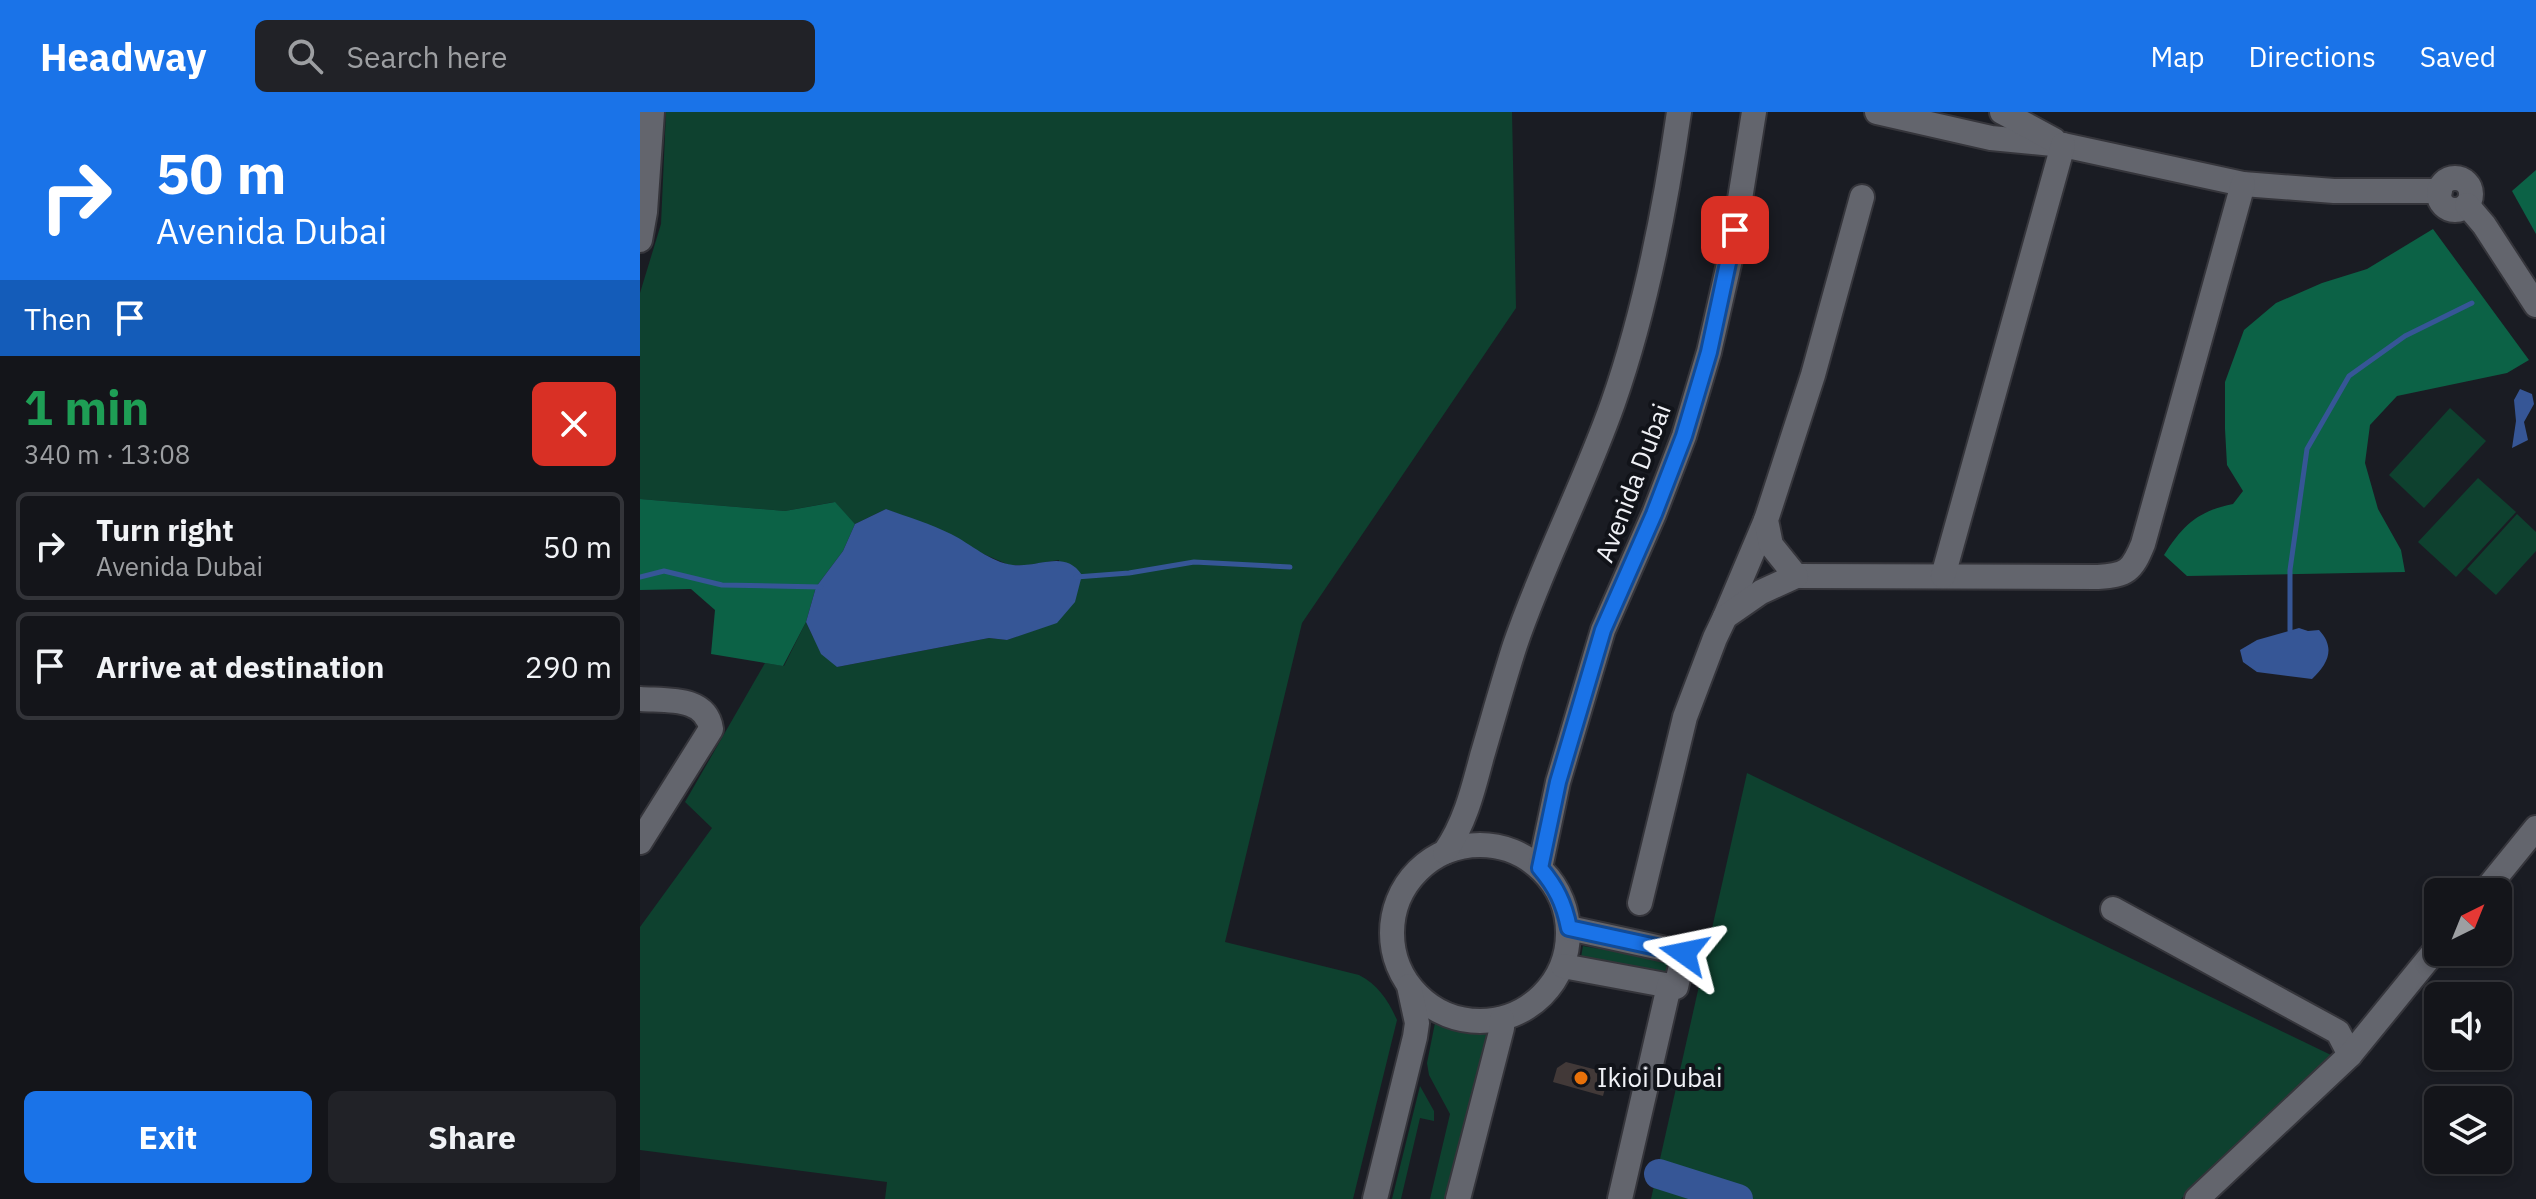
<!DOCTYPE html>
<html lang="en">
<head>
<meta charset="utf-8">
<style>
  body { margin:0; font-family:"IBM Plex Sans",sans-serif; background:#212227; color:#f1f3f6; height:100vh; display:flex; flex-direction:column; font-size:30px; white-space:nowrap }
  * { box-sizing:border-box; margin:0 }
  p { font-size:26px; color:#9d9fa2 }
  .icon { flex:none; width:44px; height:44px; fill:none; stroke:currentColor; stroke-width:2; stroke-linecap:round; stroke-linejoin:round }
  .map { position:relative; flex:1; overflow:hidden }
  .drawer { display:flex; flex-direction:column; background:#14151a; width:640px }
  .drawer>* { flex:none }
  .guide { background:#1a73e8; color:#fff; overflow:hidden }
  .needle { width:52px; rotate:43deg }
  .tools { position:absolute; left:1784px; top:766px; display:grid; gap:16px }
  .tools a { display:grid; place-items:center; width:88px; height:88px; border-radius:12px; background:#14151a; box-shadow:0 4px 12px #0003,0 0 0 2px #333439; font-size:40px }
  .pin { position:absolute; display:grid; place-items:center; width:68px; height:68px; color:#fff; margin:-34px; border-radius:16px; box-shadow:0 4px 12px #0006 }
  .me { position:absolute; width:88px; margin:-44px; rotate:282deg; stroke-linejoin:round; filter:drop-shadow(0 0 6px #0008) }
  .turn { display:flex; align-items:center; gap:28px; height:168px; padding:0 24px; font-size:36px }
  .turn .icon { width:104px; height:104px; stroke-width:2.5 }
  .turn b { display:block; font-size:56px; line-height:68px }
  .then { display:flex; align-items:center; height:76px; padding:0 24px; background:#0003; gap:16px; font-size:30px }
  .round { display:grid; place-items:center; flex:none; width:84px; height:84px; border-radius:12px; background:#212227 }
  .headline { display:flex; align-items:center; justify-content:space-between; height:136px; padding:0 24px }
  h1 { font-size:48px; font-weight:700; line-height:60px; color:#1e9e55 }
  .action { display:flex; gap:16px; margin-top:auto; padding:16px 24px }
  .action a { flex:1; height:92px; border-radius:12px; background:#1a73e8; color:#fff; font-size:32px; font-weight:700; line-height:92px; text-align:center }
  .action a+a { background:#212227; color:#f1f3f6 }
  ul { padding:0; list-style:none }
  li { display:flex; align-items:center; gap:24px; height:108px; margin:0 16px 12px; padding:0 8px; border:4px solid #333439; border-radius:12px }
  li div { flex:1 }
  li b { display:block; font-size:30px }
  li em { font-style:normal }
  header { display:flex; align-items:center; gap:48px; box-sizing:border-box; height:112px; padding:0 40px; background:#1a73e8; color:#fff }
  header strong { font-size:38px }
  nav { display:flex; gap:44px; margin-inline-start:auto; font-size:28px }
  .search { width:560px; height:72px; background:#212227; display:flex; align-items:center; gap:20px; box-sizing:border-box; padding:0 28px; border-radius:12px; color:#9d9fa2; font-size:30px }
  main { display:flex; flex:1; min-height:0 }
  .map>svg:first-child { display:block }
  .green { fill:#0e412f }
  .forest { fill:#0c6246 }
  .water { fill:#365696 }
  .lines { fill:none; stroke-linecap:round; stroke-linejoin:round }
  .stream { stroke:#365696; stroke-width:5 }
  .river { stroke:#365696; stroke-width:30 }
  .building { fill:#423938 }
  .minor-casing { stroke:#35353b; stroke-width:28 }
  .minor { stroke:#63656d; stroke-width:24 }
  .route-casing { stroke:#114b97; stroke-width:20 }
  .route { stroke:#1a73e8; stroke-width:14 }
  .food-dot { fill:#e8710a; stroke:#111319; stroke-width:3 }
  .labels { text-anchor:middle; stroke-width:8; stroke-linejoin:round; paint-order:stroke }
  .street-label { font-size:26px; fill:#f0f1f6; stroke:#111319 }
  .poi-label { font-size:26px; fill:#f0f1f6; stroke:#111319; text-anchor:start }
</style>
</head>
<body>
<header>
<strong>Headway</strong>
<div class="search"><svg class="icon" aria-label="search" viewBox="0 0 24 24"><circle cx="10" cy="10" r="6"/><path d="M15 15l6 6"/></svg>Search here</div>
<nav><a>Map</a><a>Directions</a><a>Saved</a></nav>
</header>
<main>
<section class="drawer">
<div class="guide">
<div class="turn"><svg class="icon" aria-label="right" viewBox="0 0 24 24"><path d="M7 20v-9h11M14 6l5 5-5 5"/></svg><div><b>50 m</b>Avenida Dubai</div></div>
<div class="then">Then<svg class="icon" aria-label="arrive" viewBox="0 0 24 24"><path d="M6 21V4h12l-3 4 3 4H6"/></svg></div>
</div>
<div class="headline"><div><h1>1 min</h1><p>340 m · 13:08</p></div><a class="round" style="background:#d93025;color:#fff"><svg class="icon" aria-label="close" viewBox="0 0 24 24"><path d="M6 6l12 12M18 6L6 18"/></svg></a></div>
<ul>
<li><svg class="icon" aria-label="right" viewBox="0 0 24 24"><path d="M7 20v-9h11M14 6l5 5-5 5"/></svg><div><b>Turn right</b><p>Avenida Dubai</p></div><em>50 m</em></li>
<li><svg class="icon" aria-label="arrive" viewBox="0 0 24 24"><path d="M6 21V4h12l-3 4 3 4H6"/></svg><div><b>Arrive at destination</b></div><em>290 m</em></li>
</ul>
<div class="action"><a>Exit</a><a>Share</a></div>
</section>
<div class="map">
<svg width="1896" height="1087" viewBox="0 0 1896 1087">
  <rect width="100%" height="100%" fill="#1a1c23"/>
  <g class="green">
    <path d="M 26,0 L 872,0 L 876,196 L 662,511 L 585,830 L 719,863 C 738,873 748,888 757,908 L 713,1087 L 245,1087 L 247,1070 L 0,1038 L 0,815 L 72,716 L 45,690 L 125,551 L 144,554 L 166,510 L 173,525 L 197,555 L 349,526 L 367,528 L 417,510 L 419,448 L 388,453 L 369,453 L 341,441 L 311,423 L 246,397 L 215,412 L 194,390 L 145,399 L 0,387 L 0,181 L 21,112 Z"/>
    <polygon points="1810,296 1846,329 1784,396 1749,363"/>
    <polygon points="1838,366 1876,400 1816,465 1778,430"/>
    <polygon points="1877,402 1896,420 1896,439 1856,483 1827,457"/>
    <polygon points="1107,661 1691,943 1541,1087 1011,1087"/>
    <polygon points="943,834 1028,849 1026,861 941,845"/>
    <polygon points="795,911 823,919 849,921 806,1087 790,1087 810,1002 789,963 787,951"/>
    <polygon points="780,974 794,999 794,1009 780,1006 761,1087 752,1087"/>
  </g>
  <g class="forest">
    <polygon points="1896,58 1896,122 1872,79"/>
    <path d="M 1793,117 L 1889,248 L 1867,261 L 1757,284 L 1730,313 L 1725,351 L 1738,397 L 1761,438 L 1765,460 L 1547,464 L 1524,443 C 1543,413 1558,399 1593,392 L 1603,379 L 1587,353 L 1585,317 L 1585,270 L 1604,218 L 1636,191 L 1682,171 L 1727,157 Z"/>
    <polygon points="0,387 145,399 195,390 215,412 203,439 176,475 166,510 143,554 71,542 75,498 51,477 0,478"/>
  </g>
  <g class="water">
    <polygon points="1880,277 1892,282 1894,292 1884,310 1888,328 1872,336 1876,309 1874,288"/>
    <path d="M 246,397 C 268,405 291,412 311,422 C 331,432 350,450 373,453 C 400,456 424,437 442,463 L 435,490 L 417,511 L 367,528 L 349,526 L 197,555 L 181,542 L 166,510 L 176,475 L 203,439 L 215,412 Z"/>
    <path d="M 1659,516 L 1668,519 L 1679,518 C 1696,536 1688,552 1672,567 L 1617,560 L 1603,550 L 1600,538 L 1617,528 Z"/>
  </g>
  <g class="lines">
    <g class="stream">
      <polyline points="0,465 24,459 82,473 181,475"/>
      <polyline points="436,465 489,461 554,450 650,455"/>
      <polyline points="1650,518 1650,458 1667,337 1709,264 1765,224 1832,191"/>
    </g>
    <polyline class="river" points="1019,1062 1098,1087"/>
  </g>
  <polygon class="building" points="926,950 969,961 963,984 913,970 917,956"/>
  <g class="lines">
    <g class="minor-casing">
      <g id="minor">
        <polyline points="1237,0 1351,26 1423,33 1603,72 1694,79 1800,79"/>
        <polyline points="1362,0 1414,28"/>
        <circle cx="1815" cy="82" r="16"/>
        <polyline points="1827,93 1844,113 1896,193"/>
        <polyline points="0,128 5,100 12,0"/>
        <path d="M 1156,464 L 1458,465 C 1487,463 1492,459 1503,432 L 1603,72"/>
        <polyline points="1303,464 1423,33"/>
        <polyline points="1085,505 1126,408"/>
        <path d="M 0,587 C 27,589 66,584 71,617 L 0,730"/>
        <circle cx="840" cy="821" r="88"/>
        <path d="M 805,740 C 825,711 833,678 842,644 C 853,607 863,570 875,533 C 903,451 944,373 973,291 C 1006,197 1025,98 1039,0"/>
        <polyline points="900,756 918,670 963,518 1014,402 1044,324 1069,240 1091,143 1114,0"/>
        <polyline points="1844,780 1896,716"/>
        <polyline points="1000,791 1045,605 1075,526 1085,505 1121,480 1156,464 1131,433 1126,408 1173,263 1222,85"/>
        <polyline points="1473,797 1698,920 1710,943"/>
        <polyline points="923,854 1036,875 1044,841 929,816"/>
        <polyline points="735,1087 775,925 777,911 769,874"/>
        <polyline points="818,1087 862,916 862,907"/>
        <polyline points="980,1087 1029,874"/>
        <polyline points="1557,1087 1710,943 1798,835"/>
      </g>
    </g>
    <use href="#minor" class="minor"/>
  </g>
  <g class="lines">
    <g class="route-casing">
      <path id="route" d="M 1044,841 L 929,816 C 924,791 916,775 900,756 L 918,670 L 963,518 L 1014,402 L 1044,324 L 1069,240 L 1095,118"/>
    </g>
    <use href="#route" class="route"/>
  </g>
  <circle class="food-dot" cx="941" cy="966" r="8"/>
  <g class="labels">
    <g class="street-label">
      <text transform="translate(993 371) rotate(-69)" y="9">Avenida Dubai</text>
    </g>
    <g class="poi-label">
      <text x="957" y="975">Ikioi Dubai</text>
    </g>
  </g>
</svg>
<div class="tools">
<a><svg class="needle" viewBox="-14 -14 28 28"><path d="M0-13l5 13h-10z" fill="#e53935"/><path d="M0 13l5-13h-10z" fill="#9d9fa2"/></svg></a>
<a><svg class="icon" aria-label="sound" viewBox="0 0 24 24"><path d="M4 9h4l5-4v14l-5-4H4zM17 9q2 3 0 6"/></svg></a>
<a><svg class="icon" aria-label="layers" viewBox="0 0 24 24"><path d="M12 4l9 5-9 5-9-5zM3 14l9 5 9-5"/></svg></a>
</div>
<div class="pin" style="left:1095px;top:118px;background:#d93025"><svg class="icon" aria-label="arrive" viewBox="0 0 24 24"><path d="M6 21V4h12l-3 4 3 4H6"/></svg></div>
<svg class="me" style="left:1044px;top:841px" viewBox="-20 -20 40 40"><path d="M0-17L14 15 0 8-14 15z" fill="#1a73e8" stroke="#fff" stroke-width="4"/></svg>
</div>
</main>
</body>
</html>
